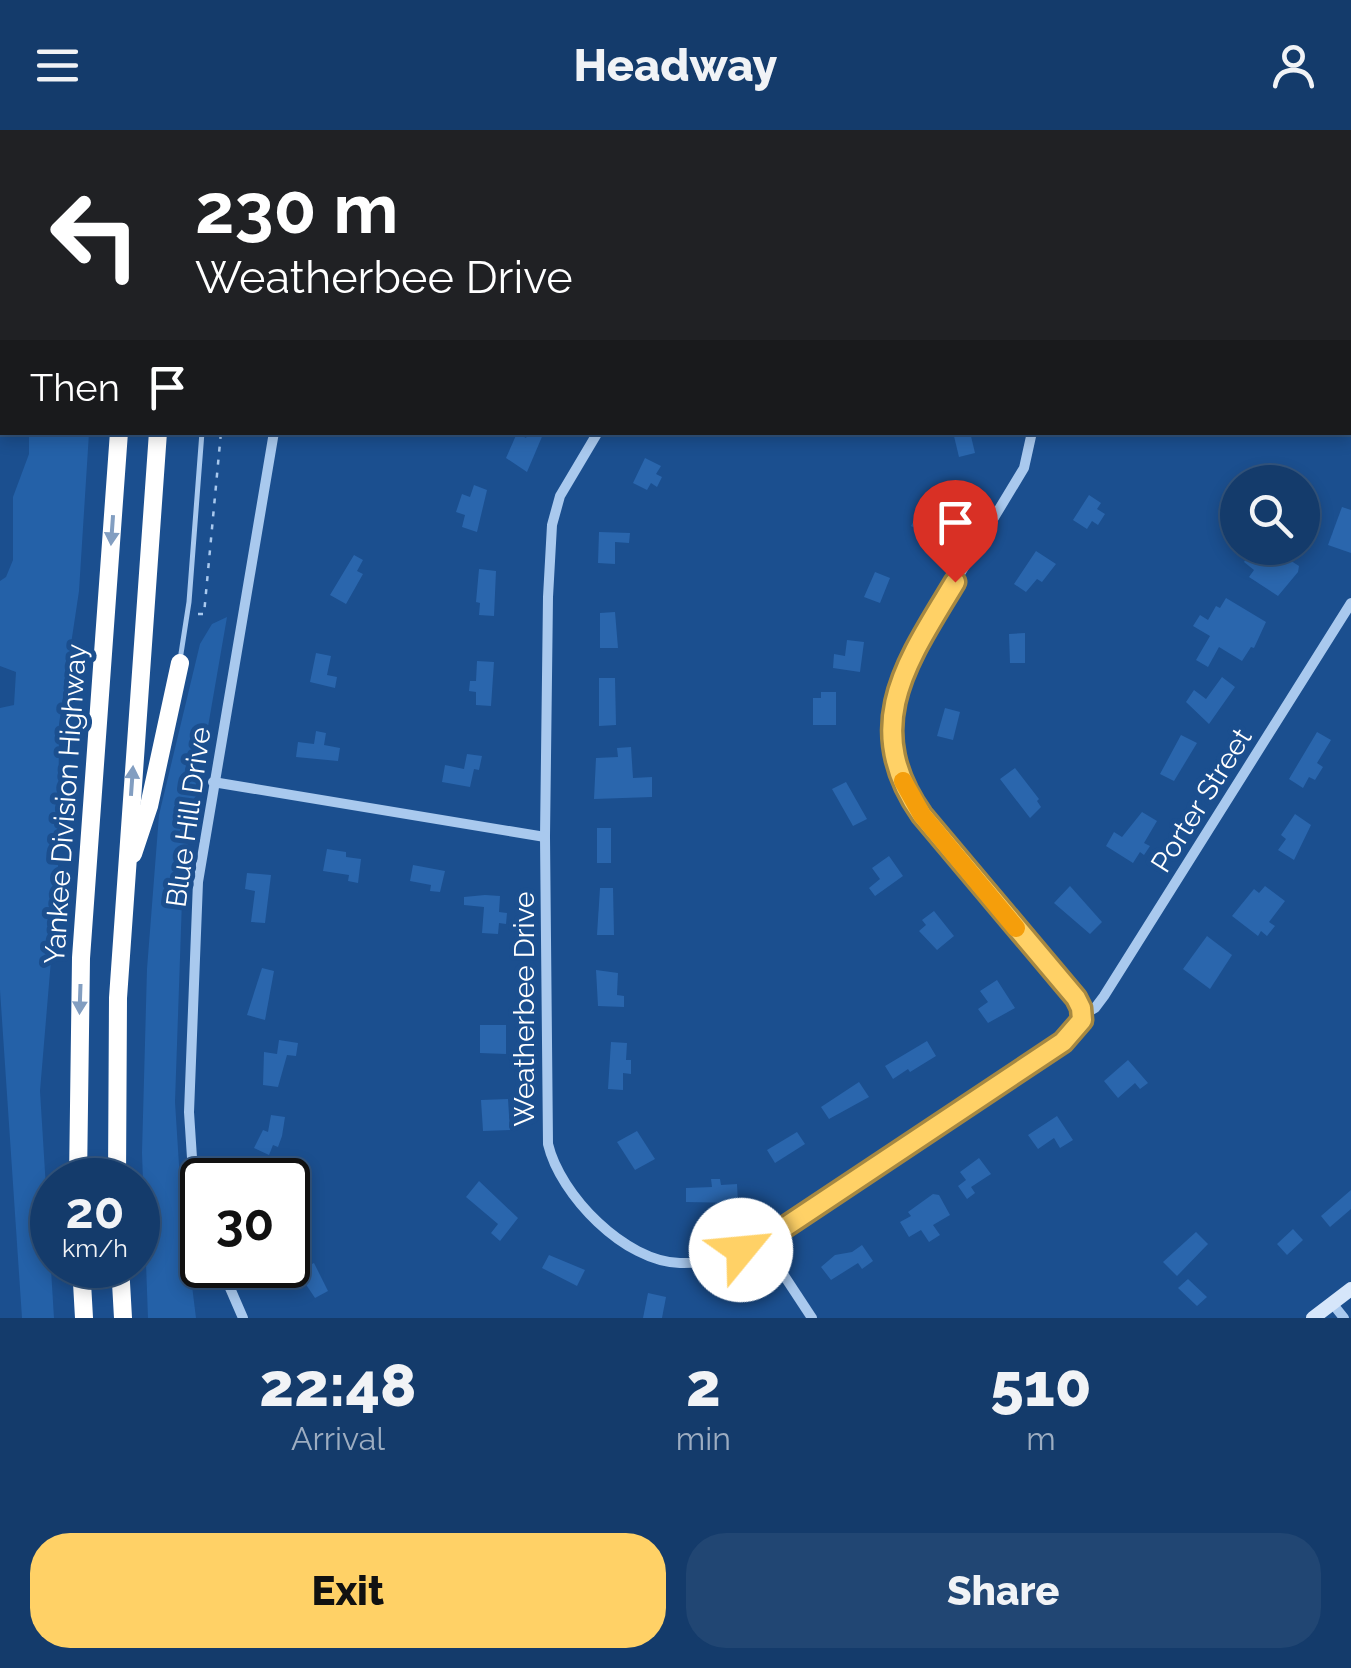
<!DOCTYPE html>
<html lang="en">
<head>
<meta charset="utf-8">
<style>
  body { margin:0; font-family:Raleway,sans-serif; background:#214673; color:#f1f3f6; height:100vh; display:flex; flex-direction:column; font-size:38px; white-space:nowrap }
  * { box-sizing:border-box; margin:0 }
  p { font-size:32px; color:#9dadc1 }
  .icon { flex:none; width:55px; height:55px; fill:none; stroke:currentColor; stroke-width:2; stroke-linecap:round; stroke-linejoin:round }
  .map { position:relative; height:1188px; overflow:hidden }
  .side { display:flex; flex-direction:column; background:#143b6b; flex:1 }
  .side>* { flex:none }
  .hud { position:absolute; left:0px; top:0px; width:1352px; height:305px; box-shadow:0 5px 15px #0003,0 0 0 2px #33557e; background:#202124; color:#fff; overflow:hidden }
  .buttons { position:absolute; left:1220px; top:335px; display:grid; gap:20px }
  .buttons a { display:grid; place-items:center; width:100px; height:100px; border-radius:50%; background:#143b6b; box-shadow:0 5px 15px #0003,0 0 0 2px #33557e; font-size:50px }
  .speed { position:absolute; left:30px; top:1028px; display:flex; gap:20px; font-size:50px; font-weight:700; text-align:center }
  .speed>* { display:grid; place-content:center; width:130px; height:130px; border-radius:50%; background:#143b6b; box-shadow:0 5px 15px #0003,0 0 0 2px #33557e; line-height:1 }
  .speed small { font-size:25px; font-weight:400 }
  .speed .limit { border:5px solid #111; border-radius:15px; background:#fff; color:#111 }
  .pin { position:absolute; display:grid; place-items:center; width:85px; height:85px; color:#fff; margin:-102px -42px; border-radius:50% 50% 50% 0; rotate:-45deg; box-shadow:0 0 10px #0007 }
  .pin .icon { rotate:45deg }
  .me { position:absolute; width:110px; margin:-55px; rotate:62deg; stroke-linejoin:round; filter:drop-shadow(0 0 8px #0008) }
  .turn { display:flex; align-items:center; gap:35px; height:210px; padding:0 30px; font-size:45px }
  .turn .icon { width:130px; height:130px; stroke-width:2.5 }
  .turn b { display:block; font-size:70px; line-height:85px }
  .then { display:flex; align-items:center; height:95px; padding:0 30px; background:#0003; gap:20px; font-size:38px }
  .eta { display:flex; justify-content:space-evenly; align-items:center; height:170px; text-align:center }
  .eta b { font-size:60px; font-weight:800; line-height:70px }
  .action { display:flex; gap:20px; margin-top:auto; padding:20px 30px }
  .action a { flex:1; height:115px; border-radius:40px; background:#ffd166; color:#111; font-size:40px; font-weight:800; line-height:115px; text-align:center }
  .action a+a { background:#214673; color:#f1f3f6 }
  header { display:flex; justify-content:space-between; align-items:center; height:130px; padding:0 30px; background:#143b6b; font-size:45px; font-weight:800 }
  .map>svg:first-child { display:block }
  .green { fill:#2461a8 }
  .building { fill:#2a66ad }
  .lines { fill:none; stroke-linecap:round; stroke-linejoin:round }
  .path { stroke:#a9c9ee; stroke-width:2.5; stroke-dasharray:5 8; stroke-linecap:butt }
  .lane { stroke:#a9c9ee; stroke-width:5 }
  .street { stroke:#a9c9ee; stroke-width:10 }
  .secondary { stroke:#d6e6fa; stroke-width:14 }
  .highway { stroke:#fff; stroke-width:18 }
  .oneway { fill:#829ec1 }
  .route-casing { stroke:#a68842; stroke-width:25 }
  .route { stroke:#ffd166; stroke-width:18 }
  .slow { stroke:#f59e0b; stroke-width:18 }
  .labels { text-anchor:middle; stroke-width:10; stroke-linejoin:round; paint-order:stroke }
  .street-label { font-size:28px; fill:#fff; stroke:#1b4f8f }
</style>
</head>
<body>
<header><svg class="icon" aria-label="menu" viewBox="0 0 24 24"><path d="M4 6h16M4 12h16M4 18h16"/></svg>Headway<svg class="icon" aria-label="person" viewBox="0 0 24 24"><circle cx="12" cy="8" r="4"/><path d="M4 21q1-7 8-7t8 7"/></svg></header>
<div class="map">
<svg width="1351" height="1188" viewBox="0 0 1351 1188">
  <rect width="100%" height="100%" fill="#1b4f8f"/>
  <g class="green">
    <polygon points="29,303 89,303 79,461 59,594 58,747 40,961 54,1188 22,1188 0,860 0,578 14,575 16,542 0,536 0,451 6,447 13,430 13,367 29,324"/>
    <polygon points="227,487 183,741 175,972 181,1067 196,1188 148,1188 142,1023 147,839 159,685 200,514 212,494"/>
  </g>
  <g class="building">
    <polygon points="529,302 544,302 527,342 506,328 517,303 526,308"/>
    <polygon points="953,302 970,302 975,323 959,327"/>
    <polygon points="645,328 661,336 656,344 662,347 657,357 651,353 647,360 633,353"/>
    <polygon points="474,355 487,360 477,402 462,397 465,385 456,382 462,364 470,367"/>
    <polygon points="1089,365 1101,373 1097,379 1105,384 1098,395 1092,391 1087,399 1073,390"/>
    <polygon points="926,368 938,374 933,382 937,384 926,404 911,396"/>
    <polygon points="1342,377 1351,380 1351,423 1328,415"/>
    <polygon points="599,402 630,403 629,413 615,412 615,434 598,433"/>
    <polygon points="1240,418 1271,418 1299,436 1298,442 1278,466 1249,447 1254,440 1244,432 1249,424"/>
    <polygon points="1036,421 1056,434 1042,452 1037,449 1026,462 1014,454"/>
    <polygon points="354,425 363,430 357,441 363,444 346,474 330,465"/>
    <polygon points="479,439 496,441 494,486 479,485 480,473 476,472"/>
    <polygon points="875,442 890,448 880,473 864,467"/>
    <polygon points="1226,468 1266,492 1254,518 1251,517 1242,531 1219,517 1208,537 1196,530 1210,506 1193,496 1200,485 1208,490 1216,476 1220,478"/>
    <polygon points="615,482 618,518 600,518 600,483"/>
    <polygon points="1025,503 1025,533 1010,533 1009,504"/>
    <polygon points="847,510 864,512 860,542 833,538 834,524 845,526"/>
    <polygon points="316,523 331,526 327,545 337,547 335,558 310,552"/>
    <polygon points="477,531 494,532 491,576 476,575 476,562 469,561 470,551 476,551"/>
    <polygon points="1222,547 1235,557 1209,594 1186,572 1194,560 1206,569"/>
    <polygon points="599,548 615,548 616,595 599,596"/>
    <polygon points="821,562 836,562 836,595 813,595 813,568 821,568"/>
    <polygon points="945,578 960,582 953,610 937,606"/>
    <polygon points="316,601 326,603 324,615 340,618 338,631 296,627 298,612 314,614"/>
    <polygon points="1317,602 1331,610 1317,633 1323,637 1315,650 1309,647 1303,658 1289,649"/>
    <polygon points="1181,605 1197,613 1174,651 1160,644"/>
    <polygon points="631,617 633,648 652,647 652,667 594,669 596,628 618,627 617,618"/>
    <polygon points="467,624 482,626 479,640 474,639 470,657 442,652 445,635 464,639"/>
    <polygon points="1015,638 1039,669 1037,671 1041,677 1030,688 1000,649"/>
    <polygon points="846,652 867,689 853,696 832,659"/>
    <polygon points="1142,682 1157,691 1144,713 1150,716 1144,725 1140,722 1133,733 1106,716 1114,702 1122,707"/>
    <polygon points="1295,684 1311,695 1294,730 1278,720 1286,709 1281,705"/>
    <rect x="597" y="698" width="14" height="35"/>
    <polygon points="327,719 346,722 346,727 361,729 358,753 348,751 349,745 323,741"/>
    <polygon points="889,726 903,746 875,766 869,758 880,749 872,738"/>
    <polygon points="413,735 445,741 440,762 430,761 431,755 410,751"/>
    <polygon points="247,743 271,745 265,793 251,792 255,761 245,759"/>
    <polygon points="1070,756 1102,792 1090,804 1054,773"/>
    <polygon points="1265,756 1285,771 1269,792 1275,796 1267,806 1261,801 1258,806 1232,786 1254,759 1259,763"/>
    <polygon points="600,758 613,758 614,805 597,805"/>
    <polygon points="485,765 500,766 499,782 507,783 506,794 499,793 498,804 482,803 484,777 464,775 464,767"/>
    <polygon points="934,781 954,806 937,820 919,801 926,795 922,790"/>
    <polygon points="1207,806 1232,825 1210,859 1183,839"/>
    <polygon points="262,838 274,841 265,890 247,885"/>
    <polygon points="596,840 618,843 617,865 624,866 624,877 598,876"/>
    <polygon points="997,850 1015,878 988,893 978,879 988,872 980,861"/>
    <polygon points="480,895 506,895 506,924 480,923"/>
    <polygon points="279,910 298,913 296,926 287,925 278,957 263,955 264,922 277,924"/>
    <polygon points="927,911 936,926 910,942 908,939 893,949 885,936"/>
    <polygon points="611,912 627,913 626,930 631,930 631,944 623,943 623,960 608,959"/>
    <polygon points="1128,930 1148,953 1140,959 1135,953 1118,968 1104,951"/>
    <polygon points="859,952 869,967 829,989 821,977"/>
    <polygon points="508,969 510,1000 483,1001 481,970"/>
    <polygon points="271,985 285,987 282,1006 278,1017 273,1015 269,1025 254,1018 263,1000 268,1002"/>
    <polygon points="1057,986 1073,1010 1060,1018 1054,1008 1038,1019 1028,1005"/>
    <polygon points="637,1001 655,1029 635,1040 617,1012"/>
    <polygon points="797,1002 805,1014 775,1033 767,1020"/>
    <polygon points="979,1028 991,1044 971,1057 975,1063 967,1069 958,1056 966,1050 960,1042"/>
    <polygon points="711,1049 720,1049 721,1055 737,1054 738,1073 686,1072 686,1058 712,1057"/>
    <polygon points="479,1051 518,1088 500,1111 491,1103 498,1094 466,1067"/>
    <polygon points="1351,1060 1351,1079 1330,1097 1321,1086"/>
    <polygon points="933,1064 939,1065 950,1085 933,1095 940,1105 929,1112 921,1100 909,1107 900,1092 911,1086 908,1082"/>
    <polygon points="1293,1099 1303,1110 1287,1125 1277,1114"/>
    <polygon points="1196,1102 1208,1114 1177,1146 1163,1132"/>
    <polygon points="862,1115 873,1131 862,1139 858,1133 831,1150 821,1137 835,1125 852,1122"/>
    <polygon points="549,1125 585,1140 577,1156 542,1138"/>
    <polygon points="314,1133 328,1161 315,1168 297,1141"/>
    <polygon points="1188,1149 1207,1167 1197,1176 1178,1158"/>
    <polygon points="648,1163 666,1167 662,1188 643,1188"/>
  </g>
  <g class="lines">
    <polyline class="path" points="198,484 204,484 221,302"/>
    <polyline class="lane" points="180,530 189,472 202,302"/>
    <g class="street">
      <polyline points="1261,0 1265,2"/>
      <polyline points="326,2 327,0"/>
      <polyline points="936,2 938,0"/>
      <polyline points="1350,65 1351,66"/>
      <path d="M 598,302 L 560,366 L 552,395 L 548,467 L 545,707 L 548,1014 C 560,1065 625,1132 680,1133 C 710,1134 735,1122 762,1112 L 1063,912 L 1077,899 L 1083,885 L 1076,868 L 916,677 C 866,590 906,533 952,457 C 976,418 1000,378 1024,338 L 1032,302"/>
      <polyline points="213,652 545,707"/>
      <polyline points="1083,885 1095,878 1104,866 1351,473"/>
      <polyline points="202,1081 192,1028 189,982 198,752 274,302"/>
      <polyline points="762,1112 812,1188"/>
      <polyline points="220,1135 243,1188"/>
      <polyline points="1332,1173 1344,1188"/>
    </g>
    <polyline class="secondary" points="1313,1188 1351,1159"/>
    <g class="highway">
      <polyline points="187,0 187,2"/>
      <polyline points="141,2 141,0"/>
      <polyline points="133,724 149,676 180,533"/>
      <polyline points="78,1050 81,828 119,302"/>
      <polyline points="117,1050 118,868 158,302"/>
      <polyline points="81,1135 84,1188"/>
      <polyline points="120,1135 123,1188"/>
    </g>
  </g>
  <defs><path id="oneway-solid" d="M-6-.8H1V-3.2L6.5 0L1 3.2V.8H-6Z" transform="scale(2.5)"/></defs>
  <g class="oneway">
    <use href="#oneway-solid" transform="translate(112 400) rotate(94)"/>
    <use href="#oneway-solid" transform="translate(132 651) rotate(-86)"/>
    <use href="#oneway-solid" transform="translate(80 869) rotate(92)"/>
  </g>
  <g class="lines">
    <g class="route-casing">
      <path id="route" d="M 741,1120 L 779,1101 L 1063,912 L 1082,890 L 1081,878 L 1076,868 L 922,685 C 859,596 908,530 955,452"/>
    </g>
    <use href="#route" class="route"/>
    <polyline class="slow" points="903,651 922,685 1016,798"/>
  </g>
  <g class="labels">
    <g class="street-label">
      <text transform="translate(1201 670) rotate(-58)" y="10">Porter Street</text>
      <text transform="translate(65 674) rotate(-86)" y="10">Yankee Division Highway</text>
      <text transform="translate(188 687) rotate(-82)" y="10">Blue Hill Drive</text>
      <text transform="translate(524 879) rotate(-90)" y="10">Weatherbee Drive</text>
    </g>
  </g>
</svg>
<div class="buttons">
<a><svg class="icon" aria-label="search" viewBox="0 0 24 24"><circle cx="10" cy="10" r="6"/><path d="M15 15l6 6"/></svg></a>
</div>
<div class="speed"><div>20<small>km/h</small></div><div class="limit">30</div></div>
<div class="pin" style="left:955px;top:452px;background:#d93025"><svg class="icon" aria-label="arrive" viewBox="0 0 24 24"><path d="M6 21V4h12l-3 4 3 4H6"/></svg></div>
<svg class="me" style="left:741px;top:1120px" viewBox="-20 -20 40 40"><circle r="19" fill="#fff"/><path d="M0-13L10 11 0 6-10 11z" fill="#ffd166"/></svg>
<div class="hud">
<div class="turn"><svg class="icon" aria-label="left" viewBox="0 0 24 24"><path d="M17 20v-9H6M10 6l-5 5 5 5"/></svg><div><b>230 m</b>Weatherbee Drive</div></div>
<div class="then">Then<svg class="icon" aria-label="arrive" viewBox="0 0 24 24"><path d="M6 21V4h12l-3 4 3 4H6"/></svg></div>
</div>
</div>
<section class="side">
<div class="eta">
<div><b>22:48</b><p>Arrival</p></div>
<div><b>2</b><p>min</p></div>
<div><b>510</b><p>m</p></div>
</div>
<div class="action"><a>Exit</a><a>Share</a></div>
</section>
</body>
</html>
